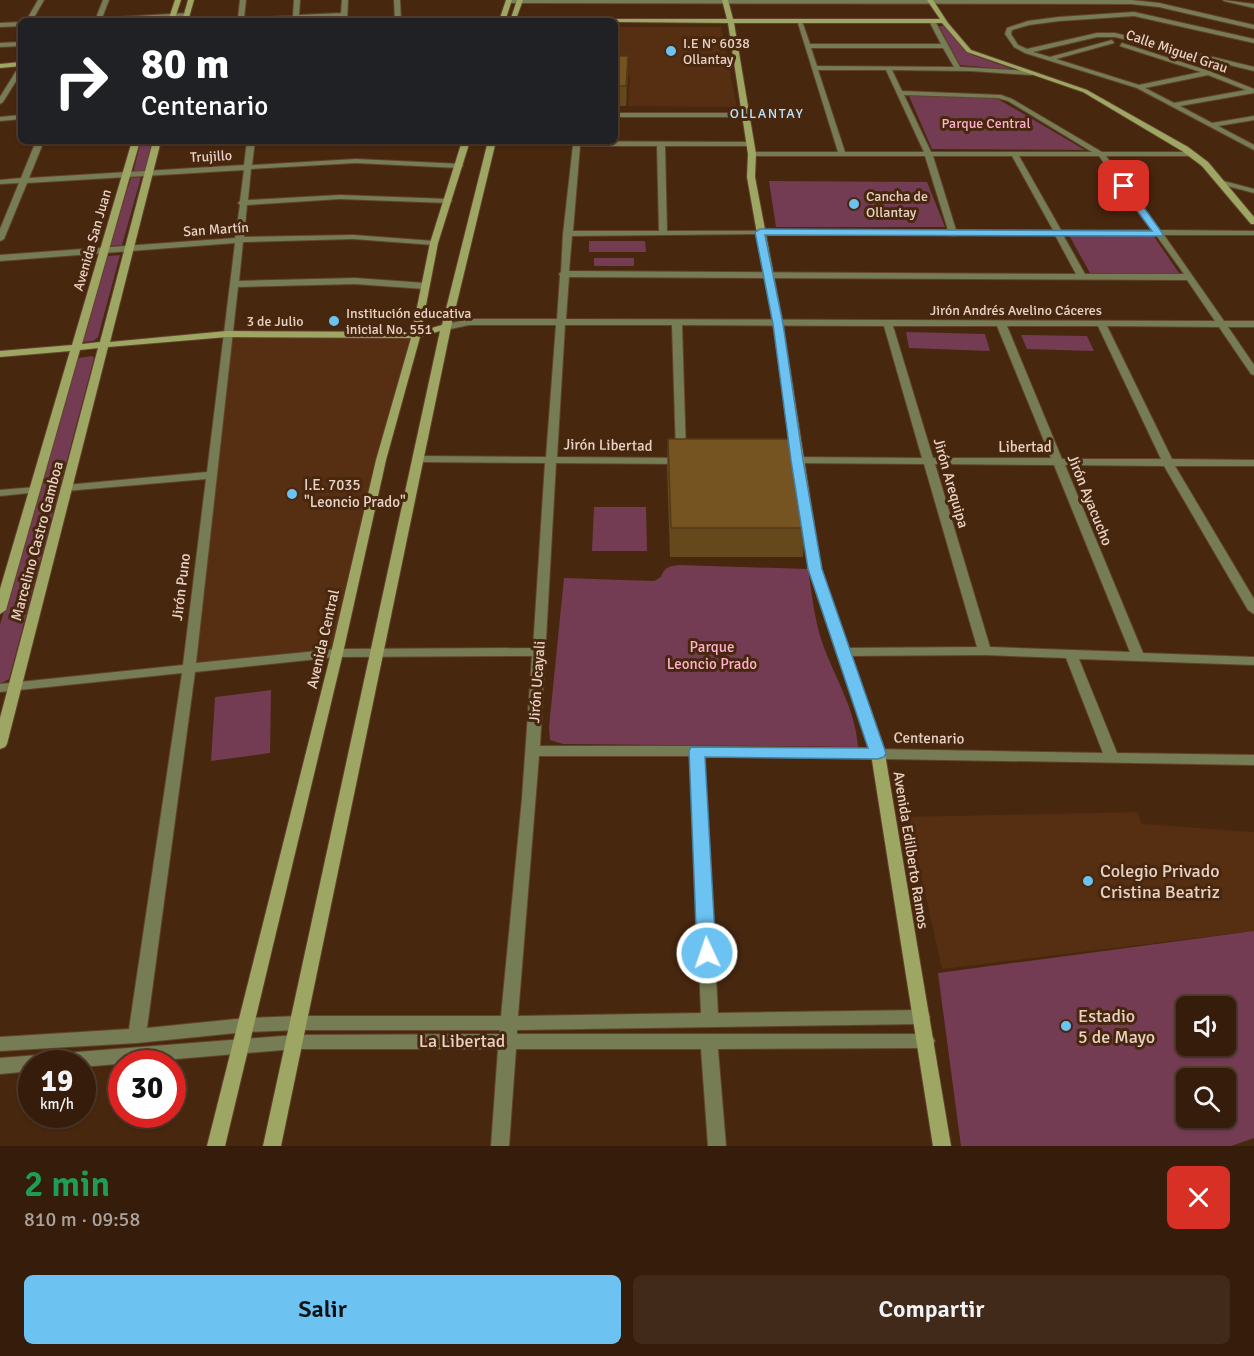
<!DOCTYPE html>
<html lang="es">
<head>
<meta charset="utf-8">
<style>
  body { margin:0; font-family:Signika,sans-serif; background:#412a19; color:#f1f3f6; height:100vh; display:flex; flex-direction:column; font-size:22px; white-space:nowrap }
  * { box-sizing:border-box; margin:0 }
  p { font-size:20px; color:#aaa29d }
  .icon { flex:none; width:33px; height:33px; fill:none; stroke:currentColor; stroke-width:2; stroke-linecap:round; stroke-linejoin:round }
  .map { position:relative; height:1146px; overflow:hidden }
  .panel { display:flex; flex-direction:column; background:#361d0b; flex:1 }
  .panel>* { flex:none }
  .top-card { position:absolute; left:18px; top:18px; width:600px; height:126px; border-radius:9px; box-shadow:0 2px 4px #0004,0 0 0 2px #503b2c; background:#202124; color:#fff; overflow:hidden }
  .controls { position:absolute; left:1176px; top:996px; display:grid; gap:12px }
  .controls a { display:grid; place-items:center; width:60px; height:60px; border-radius:9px; background:#361d0b; box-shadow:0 2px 4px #0004,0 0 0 2px #503b2c; font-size:30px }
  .speed { position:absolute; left:18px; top:1050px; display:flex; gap:12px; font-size:30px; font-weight:700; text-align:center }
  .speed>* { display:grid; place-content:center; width:78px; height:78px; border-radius:50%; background:#361d0b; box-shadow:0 2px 4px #0004,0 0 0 2px #503b2c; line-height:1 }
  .speed small { font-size:15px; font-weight:400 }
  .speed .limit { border:9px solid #d22; background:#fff; color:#111 }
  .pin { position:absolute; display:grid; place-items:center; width:51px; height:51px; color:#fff; margin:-26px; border-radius:12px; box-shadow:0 3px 9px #0006 }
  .me { position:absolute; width:66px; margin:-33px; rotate:357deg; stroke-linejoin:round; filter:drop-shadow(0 0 4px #0008) }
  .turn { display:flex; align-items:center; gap:21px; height:126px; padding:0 24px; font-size:27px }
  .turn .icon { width:78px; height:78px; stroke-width:2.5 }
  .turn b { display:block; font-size:42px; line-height:51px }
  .round { display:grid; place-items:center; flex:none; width:63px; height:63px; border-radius:9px; background:#412a19 }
  .summary { display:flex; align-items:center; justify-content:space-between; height:102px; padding:0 24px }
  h1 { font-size:36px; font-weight:600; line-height:45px; color:#1e9e55 }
  .button { display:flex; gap:12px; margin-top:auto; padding:12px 24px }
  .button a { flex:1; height:69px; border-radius:9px; background:#6cc3f2; color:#111; font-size:24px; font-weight:600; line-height:69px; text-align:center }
  .button a+a { background:#412a19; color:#f1f3f6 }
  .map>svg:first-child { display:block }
  .built { fill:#562f12 }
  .green { fill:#733c53; fill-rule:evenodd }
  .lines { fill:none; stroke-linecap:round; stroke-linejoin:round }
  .street-casing { stroke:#62422c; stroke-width:2 }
  .secondary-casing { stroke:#62422c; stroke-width:2 }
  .street { fill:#767c53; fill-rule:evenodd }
  .secondary { fill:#9ea663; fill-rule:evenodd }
  .wall { fill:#65481c }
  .shaded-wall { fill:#523b17 }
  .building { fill:#755421; stroke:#523b17; stroke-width:1.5 }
  .route { fill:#6cc3f2; stroke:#467f9d; stroke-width:1.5 }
  .poi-dot { fill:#6cc3f2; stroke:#48270f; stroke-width:2 }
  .labels { text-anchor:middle; stroke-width:6; stroke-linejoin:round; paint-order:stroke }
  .far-poi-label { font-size:14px; fill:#e8d2c5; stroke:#48270f; text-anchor:start }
  .far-street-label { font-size:14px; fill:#e8d2c5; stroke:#48270f }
  .far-neighbourhood-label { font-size:14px; letter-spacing:1.5px; fill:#b4e2fd; stroke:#48270f }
  .far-park-label { font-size:14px; fill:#feb0ce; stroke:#48270f }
  .street-label { font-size:15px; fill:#e8d2c5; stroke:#48270f }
  .poi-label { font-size:15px; fill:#e8d2c5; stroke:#48270f; text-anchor:start }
  .park-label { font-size:15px; fill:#feb0ce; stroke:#48270f }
  .near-poi-label { font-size:18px; fill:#e8d2c5; stroke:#48270f; text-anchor:start }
  .near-street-label { font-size:18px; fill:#e8d2c5; stroke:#48270f }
</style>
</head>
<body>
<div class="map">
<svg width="1254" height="1146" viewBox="0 0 1254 1146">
  <rect width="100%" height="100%" fill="#48270f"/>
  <g class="built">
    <polygon points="615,27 721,27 737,107 628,106 630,76 615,75"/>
    <polygon points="227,334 416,335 333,653 189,665"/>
    <polygon points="1137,812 1142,824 1254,832 1254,931 942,969 908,817"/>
  </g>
  <g class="green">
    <polygon points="939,26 944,26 970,54 1015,70 960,65"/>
    <polygon points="909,96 982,96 998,99 1085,150 932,149"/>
    <polygon points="141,141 152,141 145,170 133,173"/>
    <polygon points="141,177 122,245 109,246 131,178"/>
    <polygon points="769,181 927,182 945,227 776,227"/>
    <polygon points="1069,235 1153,235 1179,273 1090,273"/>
    <polygon points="589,241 645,241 646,252 589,252"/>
    <polygon points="120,255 98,337 93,341 82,342 107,256"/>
    <rect x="594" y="258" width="40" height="8"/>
    <polygon points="906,332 985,334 990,351 909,348"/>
    <polygon points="1021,335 1087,336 1094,351 1027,349"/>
    <polygon points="92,356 94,358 9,679 0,684 0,625 78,358"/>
    <polygon points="594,507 646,507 647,551 592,551"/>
    <path d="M 679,565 L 808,569 C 812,593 814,619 822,642 C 835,679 855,707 858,747 L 563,744 L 550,740 L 549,727 L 564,578 L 654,581 L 661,577 C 664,567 670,566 679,565 Z"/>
    <polygon points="271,690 270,753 211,761 215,697"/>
    <path d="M 1254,931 L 1254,1138 L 1231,1146 L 961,1146 L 938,973 ZM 1186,1006 L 1226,1006 L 1226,1046 L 1186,1046 ZM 1186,1078 L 1226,1078 L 1226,1118 L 1186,1118 Z"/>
  </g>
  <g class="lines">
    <g class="street-casing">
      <g id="street">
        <polygon points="38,0 44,0 32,21 26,21"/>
        <polygon points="103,0 109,0 102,18 187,13 190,15 187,17 71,21 96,18"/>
        <polygon points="240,0 246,0 244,18 293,16 294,0 300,0 299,15 341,13 342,0 348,0 347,21 341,21 341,17 211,21 238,18"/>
        <polygon points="394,0 400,0 401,21 395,21"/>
        <polygon points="507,0 1131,0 1159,3 1254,25 1254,29 1159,7 1131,4 509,3"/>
        <polygon points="1223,0 1254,4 1254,8 1224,1"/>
        <path d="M 1134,12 L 1254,39 L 1254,43 L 1134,16 L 1059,21 L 1029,25 L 1012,30 L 1011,34 L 1018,45 L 1027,49 L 1097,33 L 1115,33 L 1254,67 L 1254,71 L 1115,37 L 1097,37 L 1033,52 L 1050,57 L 1112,40 L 1114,43 L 1056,59 L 1139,85 L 1201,72 L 1120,46 L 1122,43 L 1209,71 L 1254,89 L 1254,93 L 1180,106 L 1212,123 L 1254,116 L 1254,120 L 1218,126 L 1254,145 L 1254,150 L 1137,88 L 1025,53 L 1014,47 L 1005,34 L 1007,28 L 1028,21 L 1059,17 ZM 1208,75 L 1246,90 L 1174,103 L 1145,88 Z"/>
        <path d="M 932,19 L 935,21 L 960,67 L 1031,71 L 1034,73 L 1031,75 L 971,71 L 892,70 L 902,91 L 1001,95 L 1012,99 L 1102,152 L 1195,152 L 1196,154 L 1192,156 L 1106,156 L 1160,230 L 1254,231 L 1254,235 L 1164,235 L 1224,321 L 1254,321 L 1254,327 L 1228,327 L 1254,365 L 1254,375 L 1251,374 L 1219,327 L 1107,326 L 1172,459 L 1254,460 L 1254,466 L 1175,466 L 1254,599 L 1254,614 L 1248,610 L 1164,466 L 1065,465 L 1143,653 L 1254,657 L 1254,665 L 1079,659 L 1117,753 L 1254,755 L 1254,765 L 704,756 L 718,1013 L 922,1010 L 928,1012 L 930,1017 L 928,1022 L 922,1024 L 517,1030 L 517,1034 L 926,1034 L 932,1036 L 935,1041 L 932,1046 L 926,1048 L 718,1049 L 726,1146 L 708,1146 L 701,1049 L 516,1049 L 509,1146 L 491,1146 L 498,1049 L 295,1049 L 82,1067 L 82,1064 L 32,1064 L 32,1071 L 0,1074 L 0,1058 L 295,1035 L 500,1034 L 500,1030 L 299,1030 L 246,1032 L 137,1043 L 0,1051 L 0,1037 L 129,1029 L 182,673 L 0,692 L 0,684 L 183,665 L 206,479 L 66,491 L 60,488 L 66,485 L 207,472 L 235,243 L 0,261 L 0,255 L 235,238 L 240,205 L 238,203 L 240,201 L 244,170 L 27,183 L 4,239 L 0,241 L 0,229 L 19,183 L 0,184 L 0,180 L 21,178 L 36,141 L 44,141 L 29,178 L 244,165 L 247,141 L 255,141 L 252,165 L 356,159 L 462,164 L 463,166 L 459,168 L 356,163 L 251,169 L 248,200 L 340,195 L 448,199 L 452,201 L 448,203 L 340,199 L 247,205 L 244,237 L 353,235 L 434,241 L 438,243 L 434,245 L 353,239 L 243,242 L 239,281 L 355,278 L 425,283 L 429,286 L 425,289 L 355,284 L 238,287 L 196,663 L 337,649 L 533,648 L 545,463 L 419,462 L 414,459 L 419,456 L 546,457 L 556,325 L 469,325 L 446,330 L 441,327 L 443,325 L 469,319 L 557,319 L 560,276 L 559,274 L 561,272 L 563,234 L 573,145 L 492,145 L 488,143 L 491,141 L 753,142 L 754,144 L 750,146 L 665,146 L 667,231 L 948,230 L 925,156 L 752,156 L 748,154 L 752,152 L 838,152 L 797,20 L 802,21 L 810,44 L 941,44 L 929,21 ZM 811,48 L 943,48 L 954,67 L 817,66 ZM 818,70 L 886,70 L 924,152 L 845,152 ZM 904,95 L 998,98 L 1008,101 L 1092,152 L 931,152 ZM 580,146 L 657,146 L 659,231 L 573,231 ZM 933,156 L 1012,156 L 1053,230 L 956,230 ZM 1019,156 L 1099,156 L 1152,230 L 1061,230 ZM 760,234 L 949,235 L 953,236 L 957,235 L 1055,235 L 1076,274 L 569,271 L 572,236 ZM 1063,235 L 1156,235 L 1184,274 L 1085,274 ZM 569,277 L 1187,280 L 1215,321 L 566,319 ZM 565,325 L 672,325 L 676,454 L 681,457 L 686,454 L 682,325 L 884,326 L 922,458 L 789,457 L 784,460 L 789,463 L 924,464 L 977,647 L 844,648 L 838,652 L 844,656 L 985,655 L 1066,658 L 1103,753 L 697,746 L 540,746 L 556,463 L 682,464 L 687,461 L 682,458 L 557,457 ZM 893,326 L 997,326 L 1051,458 L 933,458 ZM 1007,326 L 1098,326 L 1161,459 L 1062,459 ZM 935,464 L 1054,465 L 1130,652 L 990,647 ZM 532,656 L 522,798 L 501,1016 L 299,1016 L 246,1018 L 147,1028 L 195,672 L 337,657 ZM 539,756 L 690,756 L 701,1013 L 518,1016 Z"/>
        <polygon points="21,22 21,26 0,27 0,23"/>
        <polygon points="21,42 21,46 0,47 0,43"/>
        <polygon points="21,66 21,73 3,102 0,104 0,97 18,68"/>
        <polygon points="615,113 746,113 749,115 746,117 615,117"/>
        <polygon points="21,115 21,119 0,121 0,117"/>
        <polygon points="1216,179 1254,189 1254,193 1216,183"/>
        <polygon points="35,487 41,490 39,492 0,496 0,490"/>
      </g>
    </g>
    <g class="secondary-casing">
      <g id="secondary">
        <polygon points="175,0 181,0 174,21 168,21"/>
        <polygon points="188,0 194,0 188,21 182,21"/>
        <polygon points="506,0 512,0 505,21 499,21"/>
        <polygon points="517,0 523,0 516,19 727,19 722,0 728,0 733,19 940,19 927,0 933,0 948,23 971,50 1087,90 1188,147 1208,162 1254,217 1254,224 1251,224 1202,166 1182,151 1083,92 967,52 942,23 734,23 756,154 755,177 783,324 821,569 885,754 951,1146 933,1146 871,754 809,569 773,324 747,177 748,154 728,23 510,21"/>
        <polygon points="21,62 21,66 0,68 0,64"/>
        <polygon points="132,141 140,141 82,344 100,342 153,141 161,141 110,342 227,331 412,332 430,243 462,141 470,141 438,243 421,331 442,325 488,141 496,141 451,327 281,1146 263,1146 440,331 420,337 386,460 343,653 225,1146 207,1146 331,653 376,460 411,338 227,337 108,347 7,744 5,747 0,749 0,718 98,348 80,350 6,610 0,614 0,589 70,351 0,357 0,351 72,345"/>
      </g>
    </g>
    <use href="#street" class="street"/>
    <use href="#secondary" class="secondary"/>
  </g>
  <g class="wall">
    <polygon points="615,56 628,76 626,106 615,106"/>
    <polygon points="668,439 805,528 803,557 670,557 667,467"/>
  </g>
  <polygon class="shaded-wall" points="628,56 628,76 626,106 626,86"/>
  <g class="building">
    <polygon points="615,56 628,56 626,86 615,86"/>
    <polygon points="668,439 791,439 805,528 671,528"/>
  </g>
  <polygon class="route" points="1121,184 1127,184 1163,234 1162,236 765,235 783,324 803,460 822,569 886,753 884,757 878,759 705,757 716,953 713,958 707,960 700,958 697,953 689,751 691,747 868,748 808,569 791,460 773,324 755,232 760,229 1152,231 1119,186"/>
  <g class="poi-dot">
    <circle cx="671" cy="51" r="6"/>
    <circle cx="854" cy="204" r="6"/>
    <circle cx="334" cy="321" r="6"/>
    <circle cx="292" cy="494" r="6"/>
    <circle cx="1088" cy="881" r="6"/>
    <circle cx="1066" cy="1026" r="6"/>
  </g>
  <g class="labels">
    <g class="far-poi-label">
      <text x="683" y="48">I.E N° 6038<tspan x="683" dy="16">Ollantay</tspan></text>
      <text x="866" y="201">Cancha de<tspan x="866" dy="16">Ollantay</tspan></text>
      <text x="346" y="318">Institución educativa<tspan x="346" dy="16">inicial No. 551</tspan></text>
    </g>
    <g class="far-street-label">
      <text transform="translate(1177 51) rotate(19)" y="5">Calle Miguel Grau</text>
      <text transform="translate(211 156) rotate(-3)" y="5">Trujillo</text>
      <text transform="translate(216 229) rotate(-4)" y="5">San Martín</text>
      <text transform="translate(92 240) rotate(-74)" y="5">Avenida San Juan</text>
      <text x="1016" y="315">Jirón Andrés Avelino Cáceres</text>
      <text x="275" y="326">3 de Julio</text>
    </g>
    <g class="far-neighbourhood-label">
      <text x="767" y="118">OLLANTAY</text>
    </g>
    <g class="far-park-label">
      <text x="986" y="128">Parque Central</text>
    </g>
    <g class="street-label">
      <text transform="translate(608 445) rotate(1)" y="5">Jirón Libertad</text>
      <text x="1025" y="452">Libertad</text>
      <text transform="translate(951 483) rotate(74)" y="5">Jirón Arequipa</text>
      <text transform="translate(1090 500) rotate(68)" y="5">Jirón Ayacucho</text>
      <text transform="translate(37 541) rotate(-75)" y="5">Marcelino Castro Gamboa</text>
      <text transform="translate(181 587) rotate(-83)" y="5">Jirón Puno</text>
      <text transform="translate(323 639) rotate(-77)" y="5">Avenida Central</text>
      <text transform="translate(537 682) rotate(-86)" y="5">Jirón Ucayali</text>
      <text transform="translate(929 738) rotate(1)" y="5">Centenario</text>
      <text transform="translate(911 850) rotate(81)" y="5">Avenida Edilberto Ramos</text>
    </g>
    <g class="poi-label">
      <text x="304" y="490">I.E. 7035<tspan x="304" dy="17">"Leoncio Prado"</tspan></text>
    </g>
    <g class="park-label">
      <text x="712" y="652">Parque<tspan x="712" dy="17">Leoncio Prado</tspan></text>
    </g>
    <g class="near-poi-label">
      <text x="1100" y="877">Colegio Privado<tspan x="1100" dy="21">Cristina Beatriz</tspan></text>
      <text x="1078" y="1022">Estadio<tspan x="1078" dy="21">5 de Mayo</tspan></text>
    </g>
    <g class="near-street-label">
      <text x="462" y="1047">La Libertad</text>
    </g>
  </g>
</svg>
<div class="controls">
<a><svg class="icon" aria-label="sound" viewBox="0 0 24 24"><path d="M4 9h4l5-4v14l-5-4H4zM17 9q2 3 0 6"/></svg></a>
<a><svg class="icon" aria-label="search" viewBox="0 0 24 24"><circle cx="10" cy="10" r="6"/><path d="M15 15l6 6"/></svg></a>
</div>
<div class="speed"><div>19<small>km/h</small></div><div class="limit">30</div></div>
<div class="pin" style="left:1124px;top:186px;background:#d93025"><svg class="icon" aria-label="arrive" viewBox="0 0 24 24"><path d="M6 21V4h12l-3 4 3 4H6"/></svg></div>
<svg class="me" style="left:707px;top:953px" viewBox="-20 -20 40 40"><circle r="17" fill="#6cc3f2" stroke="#fff" stroke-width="3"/><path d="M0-11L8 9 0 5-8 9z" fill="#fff"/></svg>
<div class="top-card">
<div class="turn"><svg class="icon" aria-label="right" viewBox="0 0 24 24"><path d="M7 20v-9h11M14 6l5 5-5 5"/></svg><div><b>80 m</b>Centenario</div></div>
</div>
</div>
<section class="panel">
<div class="summary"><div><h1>2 min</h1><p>810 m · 09:58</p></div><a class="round" style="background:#d93025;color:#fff"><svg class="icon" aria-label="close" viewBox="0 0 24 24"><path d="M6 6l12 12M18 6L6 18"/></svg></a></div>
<div class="button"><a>Salir</a><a>Compartir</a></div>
</section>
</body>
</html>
